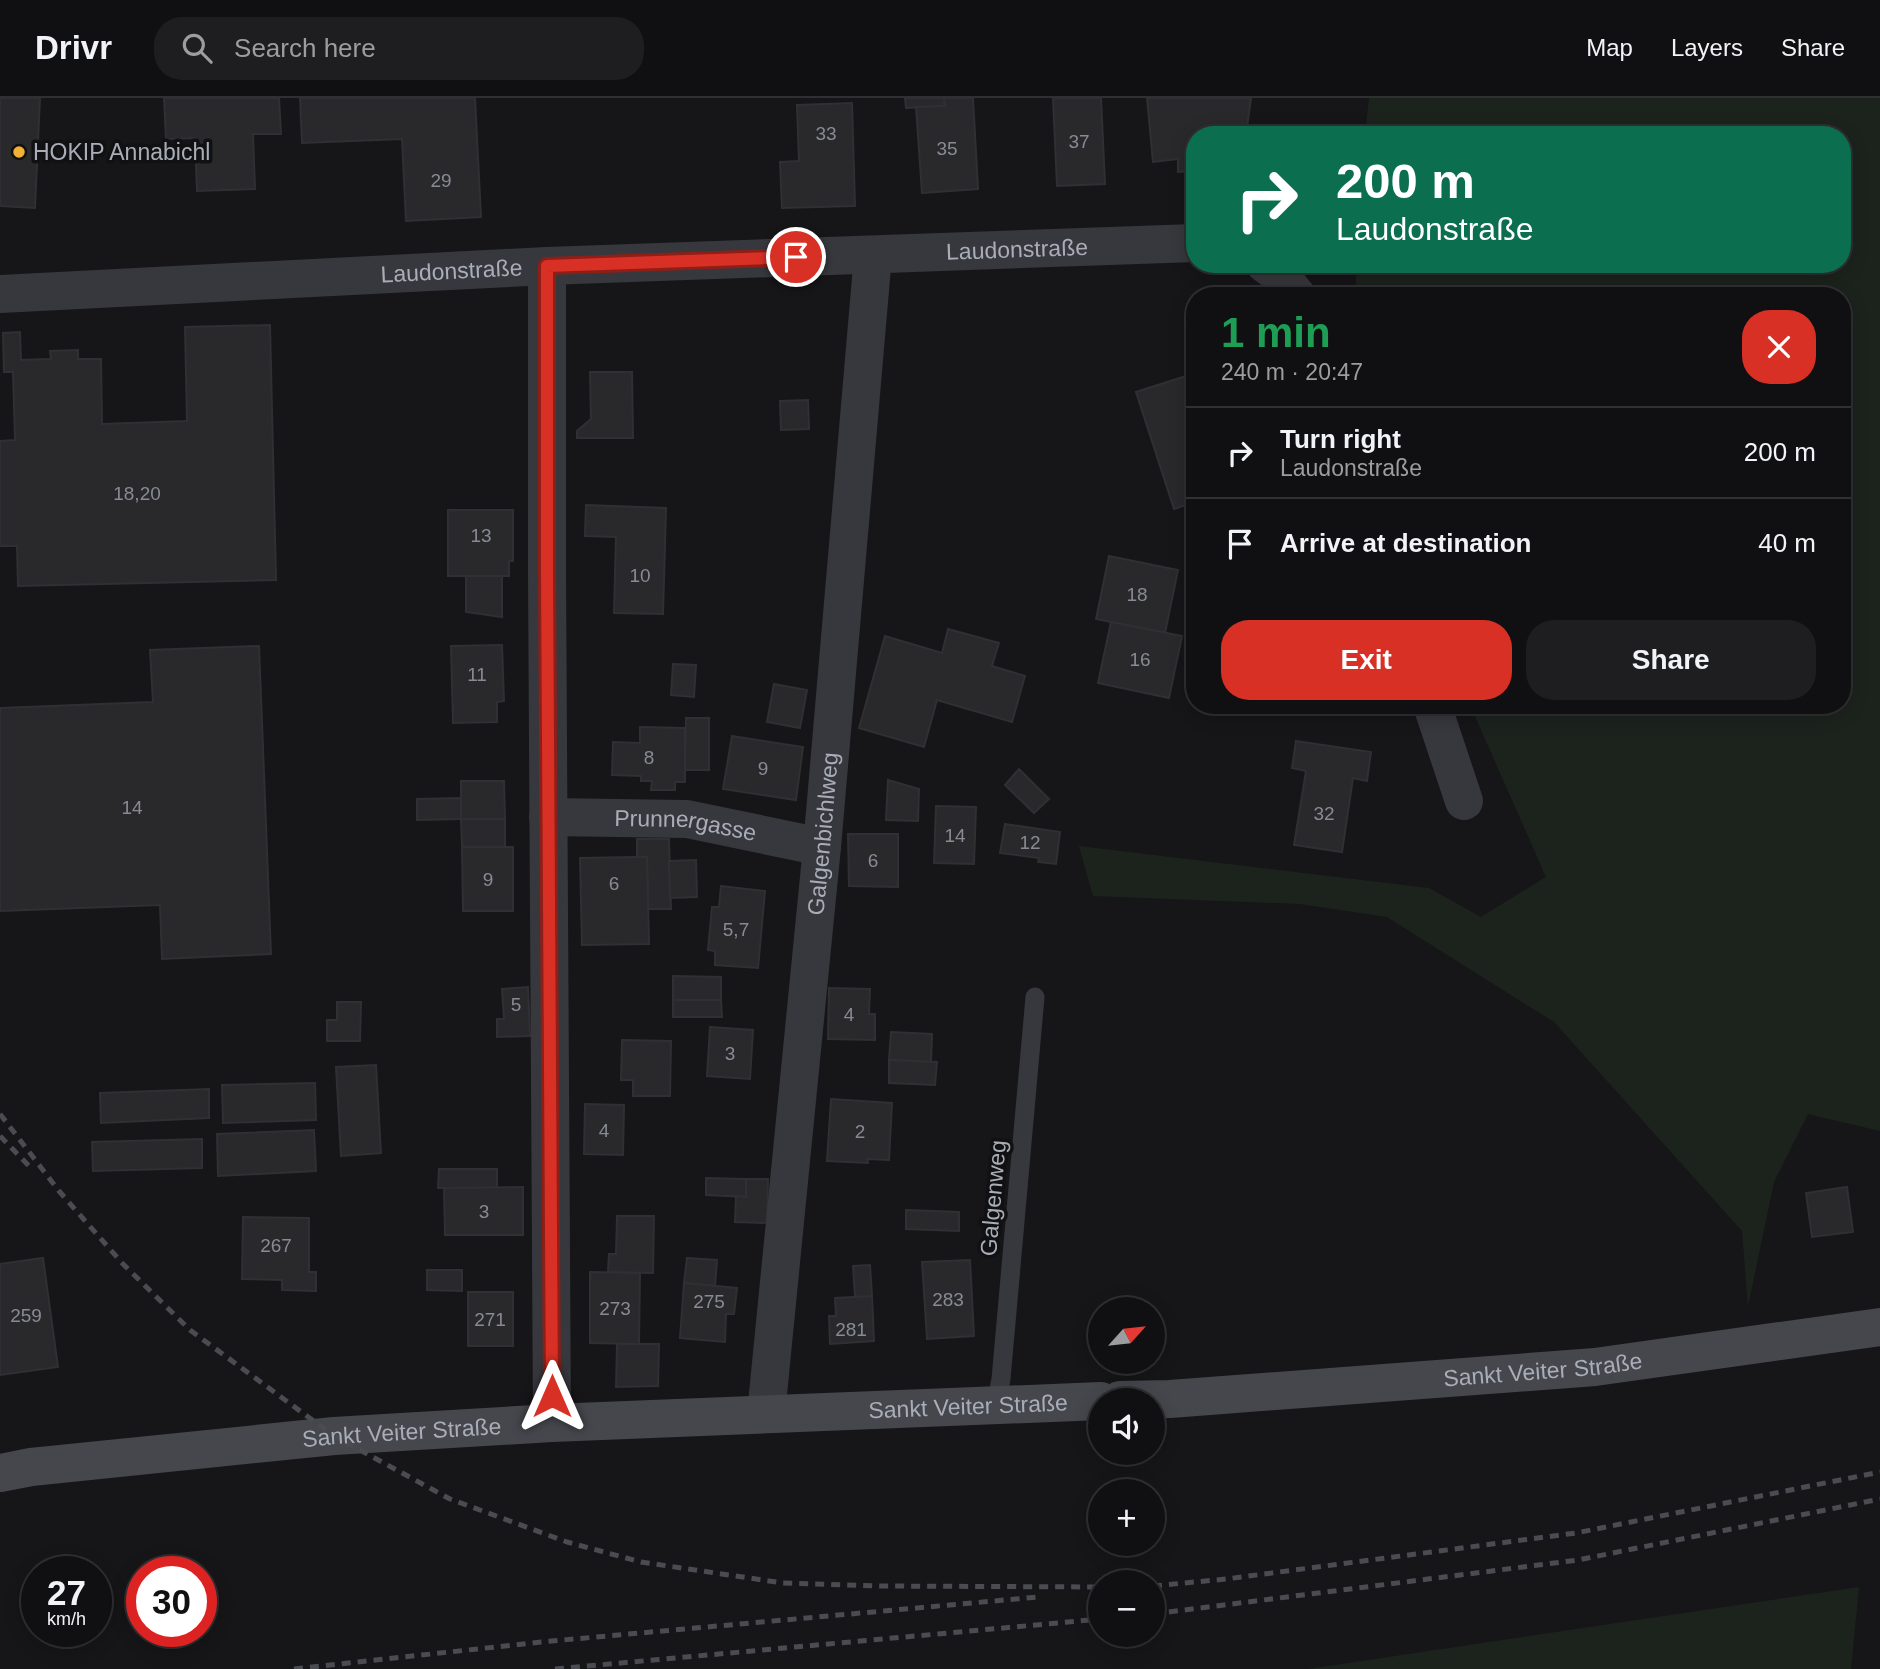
<!DOCTYPE html>
<html lang="en">
<head>
<meta charset="utf-8">
<style>
  body { margin:0; font-family:Arial,sans-serif; background:#1e1e20; color:#f1f3f6; height:100vh; display:flex; flex-direction:column; font-size:26px; white-space:nowrap }
  * { box-sizing:border-box; margin:0 }
  p { font-size:23px; color:#9c9d9f }
  .icon { flex:none; width:38px; height:38px; fill:none; stroke:currentColor; stroke-width:2; stroke-linecap:round; stroke-linejoin:round }
  .map { position:relative; flex:1; overflow:hidden }
  .sheet { position:absolute; left:1186px; top:189px; width:665px; height:427px; display:flex; flex-direction:column; background:#101012; border-radius:28px; box-shadow:0 4px 18px #0003,0 0 0 2px #303032 }
  .sheet>* { flex:none }
  .hud { position:absolute; left:1186px; top:28px; width:665px; height:147px; border-radius:28px; box-shadow:0 4px 18px #0003,0 0 0 2px #303032; background:#0b6e4f; color:#fff; overflow:hidden }
  .needle { width:46px; rotate:63deg }
  .tools { position:absolute; left:1088px; top:1199px; display:grid; gap:14px }
  .tools a { display:grid; place-items:center; width:77px; height:77px; border-radius:50%; background:#101012; box-shadow:0 4px 18px #0003,0 0 0 2px #303032; font-size:35px }
  .speed { position:absolute; left:21px; top:1458px; display:flex; gap:14px; font-size:35px; font-weight:700; text-align:center }
  .speed>* { display:grid; place-content:center; width:91px; height:91px; border-radius:50%; background:#101012; box-shadow:0 4px 18px #0003,0 0 0 2px #303032; line-height:1 }
  .speed small { font-size:18px; font-weight:400 }
  .speed .limit { border:10px solid #d22; background:#fff; color:#111 }
  .pin { position:absolute; display:grid; place-items:center; width:60px; height:60px; color:#fff; margin:-30px; border:4px solid #fff; border-radius:50%; box-shadow:0 2px 7px #0007 }
  .me { position:absolute; width:77px; margin:-38px; rotate:0deg; stroke-linejoin:round; filter:drop-shadow(0 0 5px #0008) }
  .turn { display:flex; align-items:center; gap:24px; height:147px; padding:0 35px; font-size:32px }
  .turn .icon { width:91px; height:91px; stroke-width:2.5 }
  .turn b { display:block; font-size:49px; line-height:60px }
  .round { display:grid; place-items:center; flex:none; width:74px; height:74px; border-radius:28px; background:#1e1e20 }
  .head { display:flex; align-items:center; justify-content:space-between; height:119px; padding:0 35px }
  h1 { font-size:42px; font-weight:800; line-height:52px; color:#1e9e55 }
  .button { display:flex; gap:14px; margin-top:auto; padding:14px 35px }
  .button a { flex:1; height:80px; border-radius:28px; background:#d93025; color:#fff; font-size:28px; font-weight:800; line-height:80px; text-align:center }
  .button a+a { background:#1e1e20; color:#f1f3f6 }
  ul { padding:0; list-style:none }
  li { display:flex; align-items:center; gap:21px; height:91px; padding:0 35px; border-top:2px solid #303032 }
  li div { flex:1 }
  li b { display:block; font-size:26px }
  li em { font-style:normal }
  header { display:flex; align-items:center; gap:42px; box-sizing:border-box; height:98px; padding:0 35px; background:#101012; border-bottom:2px solid #303032 }
  header strong { font-size:33px }
  nav { display:flex; gap:38px; margin-inline-start:auto; font-size:24px }
  .search { width:490px; height:63px; background:#1e1e20; display:flex; align-items:center; gap:18px; box-sizing:border-box; padding:0 24px; border-radius:28px; color:#9c9d9f; font-size:26px }
  .map>svg:first-child { display:block }
  .green { fill:#1c231d }
  .building { fill:#29292c; stroke:#303034; stroke-width:2 }
  .lines { fill:none; stroke-linecap:round; stroke-linejoin:round }
  .lane { stroke:#37383d; stroke-width:19 }
  .street { stroke:#37383d; stroke-width:38 }
  .secondary { stroke:#45474d; stroke-width:38 }
  .rail { stroke:#4a4c52; stroke-width:5; stroke-dasharray:9 7; stroke-linecap:butt }
  .route-casing { stroke:#8d1f18; stroke-width:18 }
  .route { stroke:#d93025; stroke-width:12 }
  .poi-dot { fill:#f2b134; stroke:#111113; stroke-width:2.5 }
  .labels { text-anchor:middle; stroke-width:7; stroke-linejoin:round; paint-order:stroke }
  .number-label { font-size:19px; fill:#888b94 }
  .poi-label { font-size:23px; fill:#a8adb8; stroke:#111113; text-anchor:start }
  .street-label { font-size:23px; fill:#a8adb8; stroke:#111113 }
</style>
</head>
<body>
<header>
<strong>Drivr</strong>
<div class="search"><svg class="icon" aria-label="search" viewBox="0 0 24 24"><circle cx="10" cy="10" r="6"/><path d="M15 15l6 6"/></svg>Search here</div>
<nav><a>Map</a><a>Layers</a><a>Share</a></nav>
</header>
<div class="map">
<svg width="1880" height="1571" viewBox="0 0 1880 1571">
  <rect width="100%" height="100%" fill="#161618"/>
  <g class="green">
    <polygon points="1369,0 1880,0 1880,1033 1808,1016 1774,1084 1748,1208 1742,1133 1554,924 1387,819 1300,806 1093,798 1079,748 1429,790 1481,819 1546,779 1470,607 1843,607 1843,198 1355,198 1357,166 1843,166 1843,37 1365,37"/>
    <polygon points="1859,1489 1851,1571 1308,1571"/>
  </g>
  <g class="building">
    <polygon points="0,0 40,0 35,110 0,108"/>
    <polygon points="164,0 279,0 281,36 253,36 255,91 197,93 195,40 166,41"/>
    <polygon points="300,0 475,0 481,119 406,123 402,41 302,45"/>
    <polygon points="905,0 944,0 945,8 906,10"/>
    <polygon points="944,0 973,0 978,91 922,95 916,9 945,8"/>
    <polygon points="1053,0 1101,0 1105,86 1057,88"/>
    <polygon points="1147,0 1251,0 1246,37 1195,37 1195,73 1178,74 1178,61 1153,64"/>
    <polygon points="852,5 855,108 782,110 780,64 799,63 797,7"/>
    <polygon points="270,227 276,482 18,488 17,448 0,448 0,343 15,342 13,274 4,274 3,235 20,234 21,262 51,261 50,253 78,252 78,261 101,261 102,326 187,323 185,229"/>
    <polygon points="590,274 632,274 633,340 577,340 577,333 591,321"/>
    <polygon points="1195,275 1195,404 1174,411 1136,294"/>
    <polygon points="808,302 809,331 781,332 780,303"/>
    <polygon points="586,407 666,410 663,516 614,515 616,439 585,438"/>
    <polygon points="448,412 513,412 513,463 509,463 509,478 448,478"/>
    <polygon points="1109,458 1178,472 1165,535 1096,521"/>
    <polygon points="466,478 502,478 502,519 466,514"/>
    <polygon points="1111,524 1182,538 1169,600 1098,585"/>
    <polygon points="948,531 999,545 992,568 1025,578 1012,624 937,602 924,649 859,630 885,538 942,555"/>
    <polygon points="502,547 504,603 497,604 497,624 453,625 451,548"/>
    <polygon points="259,548 271,856 162,861 160,807 0,813 0,610 153,604 150,552"/>
    <polygon points="673,566 696,567 694,599 671,597"/>
    <polygon points="774,586 807,592 800,630 767,624"/>
    <polygon points="686,620 709,620 709,672 685,672"/>
    <polygon points="640,629 685,630 685,684 675,684 675,692 651,692 652,683 641,683 641,678 612,677 613,644 640,645"/>
    <polygon points="732,638 803,649 796,702 723,691"/>
    <polygon points="1296,643 1371,654 1367,683 1353,680 1342,754 1294,747 1306,673 1292,670"/>
    <polygon points="1019,671 1049,701 1034,715 1005,687"/>
    <polygon points="888,682 919,691 918,723 886,722"/>
    <polygon points="461,683 504,683 505,721 461,721"/>
    <polygon points="461,700 461,721 417,722 417,701"/>
    <polygon points="936,708 976,709 974,766 934,765"/>
    <polygon points="461,721 505,721 505,749 462,749"/>
    <polygon points="1005,726 1060,734 1056,766 1038,764 1039,760 1000,755"/>
    <polygon points="848,736 898,736 898,789 849,788"/>
    <polygon points="637,741 669,741 671,811 648,811 647,759 637,759"/>
    <polygon points="462,749 513,749 513,813 463,813"/>
    <polygon points="637,759 647,759 649,846 582,847 580,760"/>
    <polygon points="696,762 697,799 670,800 669,763"/>
    <polygon points="721,788 765,793 758,870 715,867 715,853 708,852 712,809 719,809"/>
    <polygon points="673,878 721,879 721,902 673,902"/>
    <polygon points="528,889 530,938 497,939 497,921 504,921 502,891"/>
    <polygon points="829,890 870,891 869,916 875,916 875,942 828,941"/>
    <polygon points="673,902 721,902 722,919 673,919"/>
    <polygon points="337,904 361,904 360,943 327,943 327,922 337,922"/>
    <polygon points="710,929 753,932 750,981 707,978"/>
    <polygon points="891,934 932,936 931,964 889,962"/>
    <polygon points="622,942 671,943 670,998 633,998 633,982 621,982"/>
    <polygon points="889,962 937,964 935,987 889,985"/>
    <polygon points="376,967 381,1055 341,1058 336,969"/>
    <polygon points="315,985 316,1022 223,1025 222,987"/>
    <polygon points="209,991 209,1020 101,1025 100,995"/>
    <polygon points="831,1001 892,1005 889,1062 867,1061 868,1065 827,1063"/>
    <polygon points="585,1006 624,1007 623,1057 584,1056"/>
    <polygon points="314,1032 316,1073 218,1078 217,1036"/>
    <polygon points="202,1041 202,1070 93,1073 92,1044"/>
    <polygon points="439,1071 497,1071 497,1090 438,1090"/>
    <polygon points="706,1080 746,1081 746,1099 706,1097"/>
    <polygon points="746,1081 768,1081 767,1125 735,1124 736,1098 746,1099"/>
    <polygon points="523,1089 523,1137 445,1137 444,1090"/>
    <polygon points="1847,1089 1853,1134 1812,1139 1806,1095"/>
    <polygon points="906,1112 959,1114 959,1133 906,1131"/>
    <polygon points="617,1118 654,1118 653,1175 608,1174 609,1156 616,1156"/>
    <polygon points="243,1119 309,1120 309,1174 316,1174 316,1193 282,1192 282,1182 242,1181"/>
    <polygon points="43,1160 58,1269 0,1277 0,1166"/>
    <polygon points="687,1160 717,1162 715,1188 684,1185"/>
    <polygon points="970,1162 974,1238 927,1241 922,1164"/>
    <polygon points="870,1167 872,1198 855,1199 853,1168"/>
    <polygon points="427,1172 462,1172 462,1193 427,1192"/>
    <polygon points="590,1174 640,1175 639,1246 590,1245"/>
    <polygon points="684,1185 737,1190 734,1216 726,1216 725,1244 680,1240"/>
    <rect x="468" y="1194" width="45" height="54"/>
    <polygon points="872,1198 874,1243 830,1246 829,1218 836,1218 835,1200"/>
    <polygon points="617,1246 659,1246 658,1288 616,1289"/>
  </g>
  <g class="lines">
    <polyline class="lane" points="996,1306 1001,1281 1035,899"/>
    <g class="street">
      <polyline points="1265,166 1280,177 1297,198"/>
      <polyline points="547,168 547,474 552,1325"/>
      <path id="s1" d="M 0,196 L 547,168 L 1195,145"/>
      <polyline points="1432,607 1464,703"/>
      <path id="s2" d="M 548,719 L 687,721 L 822,749"/>
      <path id="s3" d="M 766,1316 L 822,749 L 873,157"/>
    </g>
    <g class="secondary">
      <path id="s4" d="M 1120,1302 L 1170,1301 L 1595,1269 L 1880,1229"/>
      <path id="s5" d="M 0,1375 L 31,1369 L 334,1338 L 552,1325 L 1101,1303"/>
    </g>
    <g class="rail">
      <polyline points="0,1016 59,1093 122,1165 190,1232 334,1338 450,1401 567,1444 641,1464 783,1485 882,1488 1101,1489"/>
      <polyline points="0,1038 33,1072"/>
      <polyline points="1153,1488 1226,1481 1576,1435 1880,1374"/>
      <polyline points="1153,1516 1578,1462 1880,1401"/>
      <polyline points="294,1571 541,1544 1038,1499"/>
      <polyline points="555,1571 1101,1521"/>
    </g>
  </g>
  <g class="lines">
    <g class="route-casing">
      <polyline id="route" points="552,1298 547,474 547,168 796,159"/>
    </g>
    <use href="#route" class="route"/>
  </g>
  <circle class="poi-dot" cx="19" cy="54" r="7"/>
  <g class="labels">
    <g class="number-label">
      <text x="826" y="42">33</text>
      <text x="1079" y="50">37</text>
      <text x="947" y="57">35</text>
      <text x="441" y="89">29</text>
      <text x="137" y="402">18,20</text>
      <text x="481" y="444">13</text>
      <text x="640" y="484">10</text>
      <text x="1137" y="503">18</text>
      <text x="1140" y="568">16</text>
      <text x="477" y="583">11</text>
      <text x="649" y="666">8</text>
      <text x="763" y="677">9</text>
      <text x="132" y="716">14</text>
      <text x="1324" y="722">32</text>
      <text x="955" y="744">14</text>
      <text x="1030" y="751">12</text>
      <text x="873" y="769">6</text>
      <text x="488" y="788">9</text>
      <text x="614" y="792">6</text>
      <text x="736" y="838">5,7</text>
      <text x="516" y="913">5</text>
      <text x="849" y="923">4</text>
      <text x="730" y="962">3</text>
      <text x="604" y="1039">4</text>
      <text x="860" y="1040">2</text>
      <text x="484" y="1120">3</text>
      <text x="276" y="1154">267</text>
      <text x="948" y="1208">283</text>
      <text x="709" y="1210">275</text>
      <text x="615" y="1217">273</text>
      <text x="26" y="1224">259</text>
      <text x="490" y="1228">271</text>
      <text x="851" y="1238">281</text>
    </g>
    <g class="poi-label">
      <text x="33" y="62">HOKIP Annabichl</text>
    </g>
    <g class="street-label">
      <text dy="8" stroke="none"><textPath href="#s1" startOffset="1018">Laudonstraße</textPath></text>
      <text dy="8" stroke="none"><textPath href="#s1" startOffset="452">Laudonstraße</textPath></text>
      <text dy="8" stroke="none"><textPath href="#s2" startOffset="138">Prunnergasse</textPath></text>
      <text dy="8" stroke="none"><textPath href="#s3" startOffset="583">Galgenbichlweg</textPath></text>
      <text transform="translate(993 1100) rotate(-85)" y="8">Galgenweg</text>
      <text dy="8" stroke="none"><textPath href="#s4" startOffset="424">Sankt Veiter Straße</textPath></text>
      <text dy="8" stroke="none"><textPath href="#s5" startOffset="971">Sankt Veiter Straße</textPath></text>
      <text dy="8" stroke="none"><textPath href="#s5" startOffset="404">Sankt Veiter Straße</textPath></text>
    </g>
  </g>
</svg>
<div class="tools">
<a><svg class="needle" viewBox="-14 -14 28 28"><path d="M0-13l5 13h-10z" fill="#e53935"/><path d="M0 13l5-13h-10z" fill="#9c9d9f"/></svg></a>
<a><svg class="icon" aria-label="sound" viewBox="0 0 24 24"><path d="M4 9h4l5-4v14l-5-4H4zM17 9q2 3 0 6"/></svg></a>
<a>+</a>
<a>−</a>
</div>
<div class="speed"><div>27<small>km/h</small></div><div class="limit">30</div></div>
<div class="pin" style="left:796px;top:159px;background:#d93025"><svg class="icon" aria-label="arrive" viewBox="0 0 24 24"><path d="M6 21V4h12l-3 4 3 4H6"/></svg></div>
<svg class="me" style="left:552px;top:1298px" viewBox="-20 -20 40 40"><path d="M0-17L14 15 0 8-14 15z" fill="#d93025" stroke="#fff" stroke-width="4"/></svg>
<div class="hud">
<div class="turn"><svg class="icon" aria-label="right" viewBox="0 0 24 24"><path d="M7 20v-9h11M14 6l5 5-5 5"/></svg><div><b>200 m</b>Laudonstraße</div></div>
</div>
<section class="sheet">
<div class="head"><div><h1>1 min</h1><p>240 m · 20:47</p></div><a class="round" style="background:#d93025;color:#fff"><svg class="icon" aria-label="close" viewBox="0 0 24 24"><path d="M6 6l12 12M18 6L6 18"/></svg></a></div>
<ul>
<li><svg class="icon" aria-label="right" viewBox="0 0 24 24"><path d="M7 20v-9h11M14 6l5 5-5 5"/></svg><div><b>Turn right</b><p>Laudonstraße</p></div><em>200 m</em></li>
<li><svg class="icon" aria-label="arrive" viewBox="0 0 24 24"><path d="M6 21V4h12l-3 4 3 4H6"/></svg><div><b>Arrive at destination</b></div><em>40 m</em></li>
</ul>
<div class="button"><a>Exit</a><a>Share</a></div>
</section>
</div>
</body>
</html>
